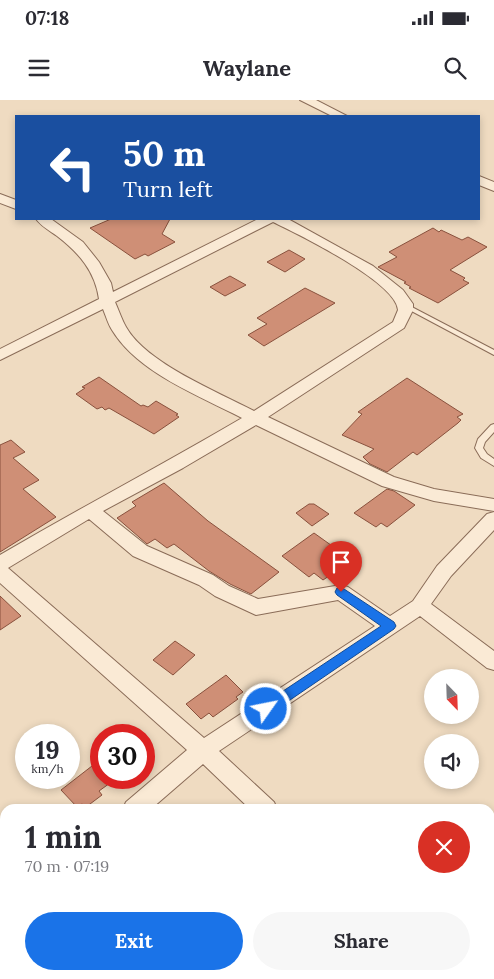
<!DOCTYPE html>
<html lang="en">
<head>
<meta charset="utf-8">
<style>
  body { margin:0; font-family:Lora,serif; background:#f7f7f7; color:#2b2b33; height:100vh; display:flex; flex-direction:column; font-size:19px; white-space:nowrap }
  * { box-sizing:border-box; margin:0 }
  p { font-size:16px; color:#7c7c81 }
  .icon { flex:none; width:28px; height:28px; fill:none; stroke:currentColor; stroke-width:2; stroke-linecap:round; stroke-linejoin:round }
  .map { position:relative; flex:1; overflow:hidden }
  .panel { position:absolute; left:0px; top:704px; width:495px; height:176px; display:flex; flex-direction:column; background:#fff; border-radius:15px 15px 0 0; box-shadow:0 2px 8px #0003 }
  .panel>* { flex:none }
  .top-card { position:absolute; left:15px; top:15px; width:465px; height:105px; border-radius:0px; box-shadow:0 2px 8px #0003; background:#1a4fa0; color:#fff; overflow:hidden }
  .needle { width:32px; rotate:157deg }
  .tools { position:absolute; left:424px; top:569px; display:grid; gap:10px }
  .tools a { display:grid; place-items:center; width:55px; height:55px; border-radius:50%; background:#fff; box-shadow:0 2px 8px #0003; font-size:25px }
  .speed { position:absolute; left:15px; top:624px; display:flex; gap:10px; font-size:25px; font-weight:700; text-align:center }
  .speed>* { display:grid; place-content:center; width:65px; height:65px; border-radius:50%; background:#fff; box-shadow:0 2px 8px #0003; line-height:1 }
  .speed small { font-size:12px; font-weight:400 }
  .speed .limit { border:8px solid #d22; background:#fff; color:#111 }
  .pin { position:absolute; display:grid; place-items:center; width:42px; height:42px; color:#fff; margin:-51px -21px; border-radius:50% 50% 50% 0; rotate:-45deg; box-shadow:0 0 5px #0007 }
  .pin .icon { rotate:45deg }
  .me { position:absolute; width:55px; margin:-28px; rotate:57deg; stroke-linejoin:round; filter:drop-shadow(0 0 4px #0008) }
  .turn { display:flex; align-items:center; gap:18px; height:105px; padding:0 25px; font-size:22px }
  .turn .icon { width:65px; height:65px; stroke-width:2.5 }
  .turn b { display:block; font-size:35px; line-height:42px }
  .round { display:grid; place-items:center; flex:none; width:52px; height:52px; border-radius:26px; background:#f7f7f7 }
  .overview { display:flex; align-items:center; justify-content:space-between; height:85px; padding:0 25px }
  h1 { font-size:30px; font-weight:700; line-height:38px }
  .button { display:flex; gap:10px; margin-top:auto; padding:10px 25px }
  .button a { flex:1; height:58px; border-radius:30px; background:#1a73e8; color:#fff; font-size:20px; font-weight:700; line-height:58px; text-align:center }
  .button a+a { background:#f7f7f7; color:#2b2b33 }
  .status { display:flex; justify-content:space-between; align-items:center; height:35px; padding:0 25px; background:#fff; direction:ltr }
  .status svg { height:14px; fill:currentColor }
  header { display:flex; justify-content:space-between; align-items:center; height:65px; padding:0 25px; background:#fff; font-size:22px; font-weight:700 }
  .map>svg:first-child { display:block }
  .building { fill:#cf8f76; stroke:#89513d }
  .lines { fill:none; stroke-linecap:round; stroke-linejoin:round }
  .lane-casing { stroke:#8a6c58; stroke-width:2 }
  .street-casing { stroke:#8a6c58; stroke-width:2 }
  .lane { fill:#faead5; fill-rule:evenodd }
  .street { fill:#faead5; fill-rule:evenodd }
  .route { fill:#1a73e8; stroke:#114b97 }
</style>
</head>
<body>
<div class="status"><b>07:18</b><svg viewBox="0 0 49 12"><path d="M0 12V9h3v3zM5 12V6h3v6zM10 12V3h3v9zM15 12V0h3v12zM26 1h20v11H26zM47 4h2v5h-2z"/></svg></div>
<header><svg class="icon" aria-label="menu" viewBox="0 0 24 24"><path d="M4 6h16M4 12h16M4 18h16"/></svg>Waylane<svg class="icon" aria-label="search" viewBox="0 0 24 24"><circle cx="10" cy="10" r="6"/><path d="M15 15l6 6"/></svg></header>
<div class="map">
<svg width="494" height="879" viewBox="0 0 494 879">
  <rect width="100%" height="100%" fill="#efdbc1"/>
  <g class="building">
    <polygon points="111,119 170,119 162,134 175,142 148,156 145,154 135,159 90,128"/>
    <polygon points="433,128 439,132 441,130 462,140 468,137 487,147 450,170 465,178 463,180 469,183 438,203 409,188 411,187 404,183 406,182 378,167 397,157 389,152"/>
    <polygon points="289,150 305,159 285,172 267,162"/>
    <polygon points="230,176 246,185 225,196 210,187"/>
    <polygon points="305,188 335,203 264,246 248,235 267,224 257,218"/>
    <polygon points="99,277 141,306 143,305 148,307 156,301 178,314 176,315 179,317 154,334 109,308 105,310 102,307 97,309 76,294 85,288 82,287"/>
    <polygon points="407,278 463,314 457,317 461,320 458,323 417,355 413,352 387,372 370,364 363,357 374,349 342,335 362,314 358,312"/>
    <polygon points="11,340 25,352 13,358 39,380 23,389 56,417 0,452 0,345"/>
    <polygon points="164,383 208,421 279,472 251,494 230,484 209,471 174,444 167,448 155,439 147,444 117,418 136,406 132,402"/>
    <polygon points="387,389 394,391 415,405 387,427 381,423 376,427 354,413"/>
    <polygon points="309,404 314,404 329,414 312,426 296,413"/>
    <polygon points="314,433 342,453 329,463 338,470 323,480 314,473 309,477 282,456"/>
    <polygon points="0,496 21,516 0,530"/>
    <polygon points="175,541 195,555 173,575 153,560"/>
    <polygon points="226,575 243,592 236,597 238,599 213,617 209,613 201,619 186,604"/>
    <polygon points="101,659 101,678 117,678 99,691 102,695 86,707 82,704 77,707 61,690"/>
  </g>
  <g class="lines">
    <g class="lane-casing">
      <g id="lane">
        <polygon points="406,204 494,250 494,255 404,207 402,206"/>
        <polygon points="494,324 494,332 485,342 483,348 487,354 494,359 494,366 481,358 475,348 478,339 491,325"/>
      </g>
    </g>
    <g class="street-casing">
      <g id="street">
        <polygon points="300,0 316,0 347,16 332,16"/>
        <polygon points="479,76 494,82 494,91 479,85"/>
        <polygon points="0,94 16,100 16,109 0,103"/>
        <path d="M 36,119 L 51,119 L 83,142 L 99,162 L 111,183 L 113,192 L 258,119 L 288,119 L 373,166 L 403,190 L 413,204 L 413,210 L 404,228 L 268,317 L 394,377 L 434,389 L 494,399 L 494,411 L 434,401 L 382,386 L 256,325 L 183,368 L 103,411 L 147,446 L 213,475 L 229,486 L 258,499 L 341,485 L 348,487 L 390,516 L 413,501 L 437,466 L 487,414 L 494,412 L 494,430 L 451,476 L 431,504 L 494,551 L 494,570 L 487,568 L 420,516 L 219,651 L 274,702 L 277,709 L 250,709 L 203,664 L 151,709 L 123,709 L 126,702 L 187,650 L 0,483 L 0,455 C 80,408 162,365 242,318 C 200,296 138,273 112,230 C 108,224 106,216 103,209 L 0,260 L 0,249 L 99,199 C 95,171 79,153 57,136 C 50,131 41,126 36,119 ZM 273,122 C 298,134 396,182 398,210 L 393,222 L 254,311 C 218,292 146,263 126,227 C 122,220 119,211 115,202 ZM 89,419 L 133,456 L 199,485 L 215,496 L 256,515 L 338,500 L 375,526 L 204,638 L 8,468 Z"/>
        <polygon points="5,805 5,830 2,831 0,830 0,807"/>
        <polygon points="354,875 383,875 381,879 352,879"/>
        <polygon points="420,875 447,875 449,879 422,879"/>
      </g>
    </g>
    <use href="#lane" class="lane"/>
    <use href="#street" class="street"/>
  </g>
  <polygon class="route" points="341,487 394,522 396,526 394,529 271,613 266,614 262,613 260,609 262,605 381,526 337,495 335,492 337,488"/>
</svg>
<div class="tools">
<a><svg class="needle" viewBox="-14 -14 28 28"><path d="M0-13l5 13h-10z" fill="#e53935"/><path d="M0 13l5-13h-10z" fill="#7c7c81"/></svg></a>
<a><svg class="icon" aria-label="sound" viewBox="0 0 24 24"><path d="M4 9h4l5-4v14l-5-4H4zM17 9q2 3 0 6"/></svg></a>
</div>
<div class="speed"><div>19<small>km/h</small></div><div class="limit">30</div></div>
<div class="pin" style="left:341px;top:492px;background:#d93025"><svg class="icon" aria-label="arrive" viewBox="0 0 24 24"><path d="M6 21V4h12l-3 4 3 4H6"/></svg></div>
<svg class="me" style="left:266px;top:609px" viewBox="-20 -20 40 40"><circle r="17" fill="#1a73e8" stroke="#fff" stroke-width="3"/><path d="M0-11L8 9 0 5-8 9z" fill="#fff"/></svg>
<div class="top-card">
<div class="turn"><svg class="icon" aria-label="left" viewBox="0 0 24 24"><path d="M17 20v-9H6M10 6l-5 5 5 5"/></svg><div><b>50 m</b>Turn left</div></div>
</div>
<section class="panel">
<div class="overview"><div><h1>1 min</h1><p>70 m · 07:19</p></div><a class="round" style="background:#d93025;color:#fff"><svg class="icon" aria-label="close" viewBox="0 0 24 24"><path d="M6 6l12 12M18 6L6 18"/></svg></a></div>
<div class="button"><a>Exit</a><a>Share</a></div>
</section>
</div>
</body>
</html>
